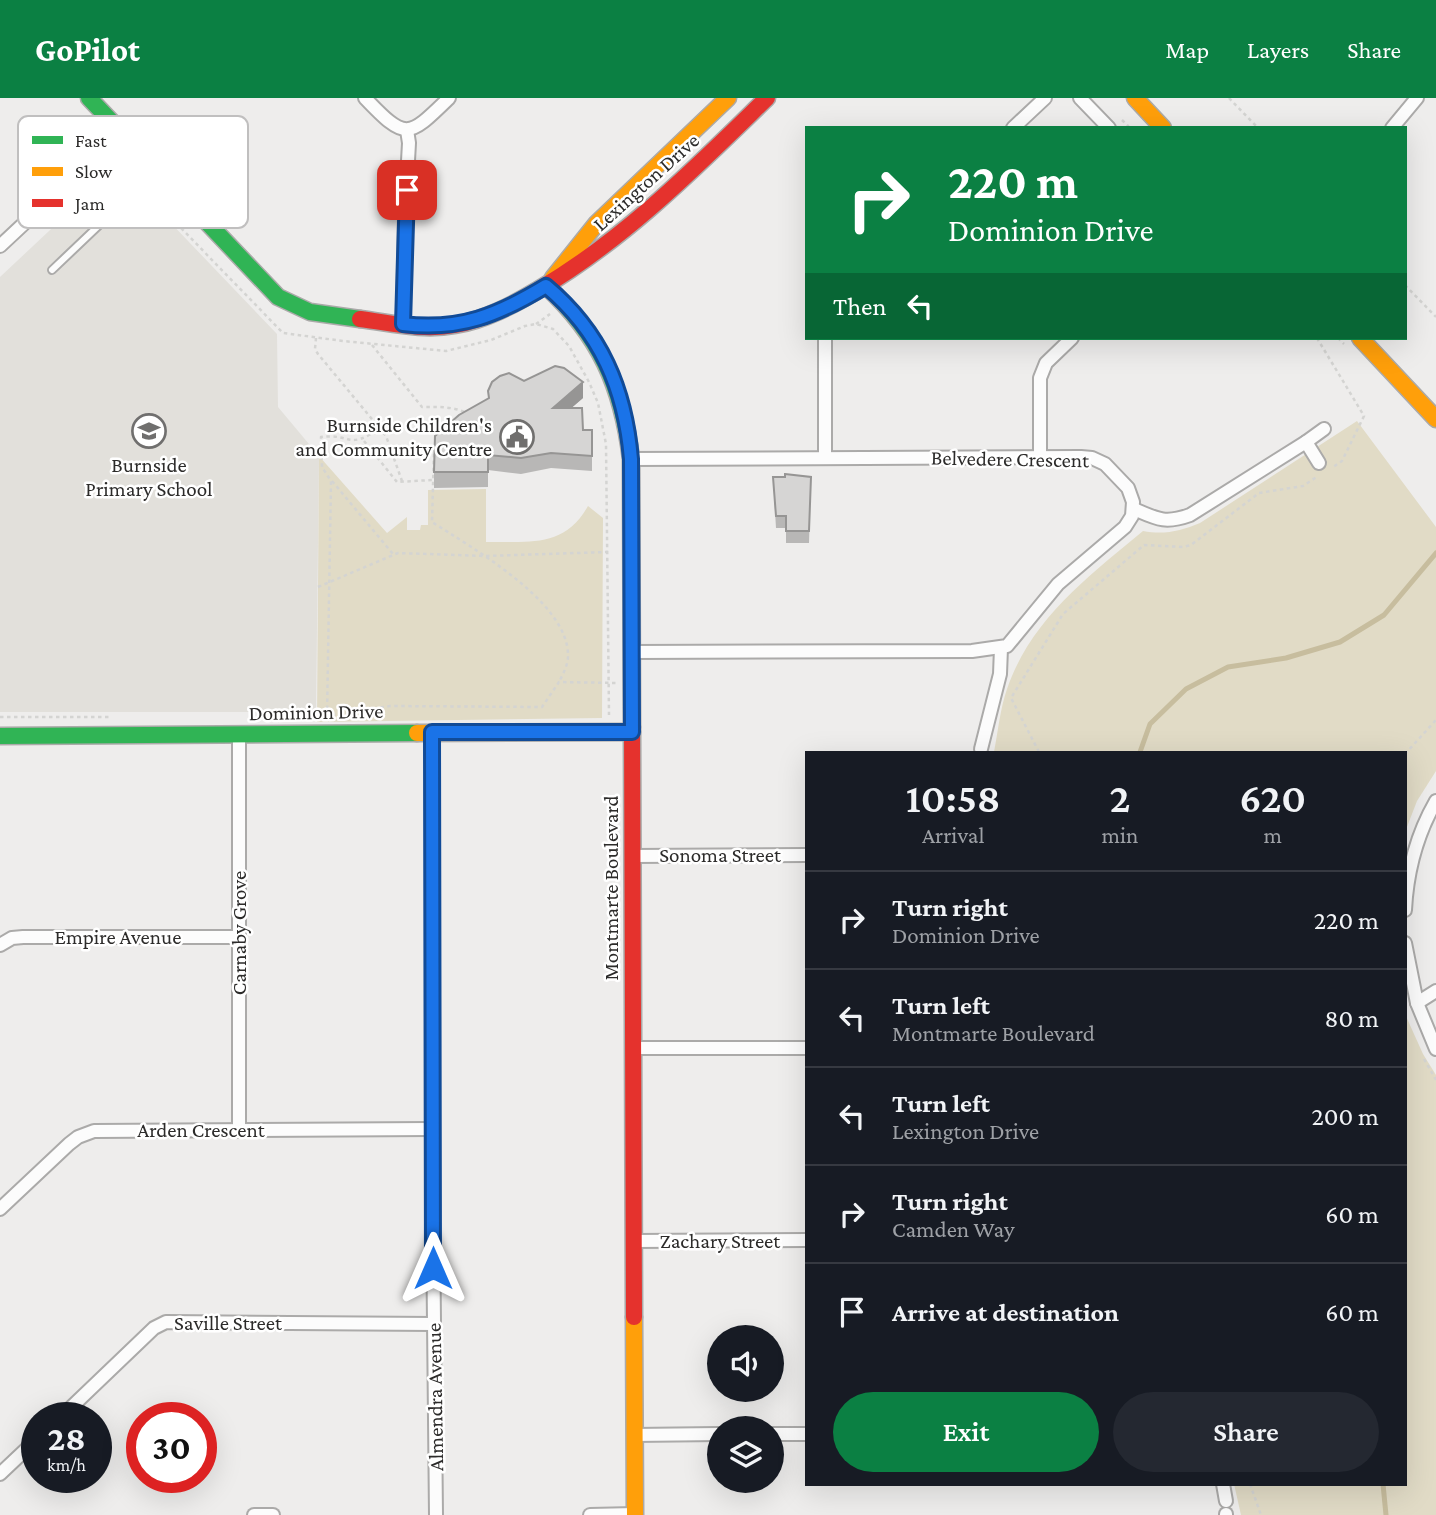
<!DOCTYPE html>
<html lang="en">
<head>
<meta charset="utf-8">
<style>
  body { margin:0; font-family:"Crimson Pro",serif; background:#242831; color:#f1f3f6; height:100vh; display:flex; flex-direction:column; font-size:26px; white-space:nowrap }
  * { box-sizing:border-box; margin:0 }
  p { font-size:23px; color:#9ea1a6 }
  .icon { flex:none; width:38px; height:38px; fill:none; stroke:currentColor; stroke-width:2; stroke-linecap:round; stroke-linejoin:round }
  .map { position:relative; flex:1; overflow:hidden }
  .side { position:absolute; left:805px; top:653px; width:602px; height:735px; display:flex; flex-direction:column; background:#171b24; border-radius:0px; box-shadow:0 7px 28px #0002 }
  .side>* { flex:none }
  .banner { position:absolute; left:805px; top:28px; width:602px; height:214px; border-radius:0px; box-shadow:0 7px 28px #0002; background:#0b8043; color:#fff; overflow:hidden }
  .controls { position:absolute; left:707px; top:1227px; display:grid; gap:14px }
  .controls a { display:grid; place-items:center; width:77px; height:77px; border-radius:50%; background:#171b24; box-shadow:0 7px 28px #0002; font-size:35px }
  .speed { position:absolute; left:21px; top:1304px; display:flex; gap:14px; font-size:35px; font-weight:700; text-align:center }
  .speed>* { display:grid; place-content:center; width:91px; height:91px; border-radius:50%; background:#171b24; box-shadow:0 7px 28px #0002; line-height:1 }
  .speed small { font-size:18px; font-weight:400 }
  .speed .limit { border:10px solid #d22; background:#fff; color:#111 }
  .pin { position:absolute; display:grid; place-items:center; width:60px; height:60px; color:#fff; margin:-30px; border-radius:14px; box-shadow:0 4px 10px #0006 }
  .me { position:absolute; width:77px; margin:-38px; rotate:0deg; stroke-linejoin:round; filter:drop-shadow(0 0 5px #0008) }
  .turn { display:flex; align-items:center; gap:24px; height:147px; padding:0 28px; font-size:32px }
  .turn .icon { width:91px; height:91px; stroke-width:2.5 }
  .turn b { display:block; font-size:49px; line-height:60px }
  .then { display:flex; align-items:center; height:66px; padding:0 28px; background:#0003; gap:14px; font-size:26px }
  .eta { display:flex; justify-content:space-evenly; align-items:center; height:119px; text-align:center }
  .eta b { font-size:42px; font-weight:600; line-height:49px }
  .action { display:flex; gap:14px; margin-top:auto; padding:14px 28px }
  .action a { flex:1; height:80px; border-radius:42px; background:#0b8043; color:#fff; font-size:28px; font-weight:600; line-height:80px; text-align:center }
  .action a+a { background:#242831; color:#f1f3f6 }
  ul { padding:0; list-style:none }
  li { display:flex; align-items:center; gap:21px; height:98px; padding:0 28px; border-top:2px solid #363941 }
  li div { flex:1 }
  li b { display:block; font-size:26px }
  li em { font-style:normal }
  header { display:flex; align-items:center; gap:42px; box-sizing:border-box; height:98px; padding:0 35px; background:#0b8043; color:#fff }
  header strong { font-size:33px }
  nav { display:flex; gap:38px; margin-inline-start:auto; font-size:24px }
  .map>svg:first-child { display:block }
  .built { fill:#e2e0db }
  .green { fill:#e1dbc6 }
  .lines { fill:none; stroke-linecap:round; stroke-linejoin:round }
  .stream { stroke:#c7bd9e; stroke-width:5 }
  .lane-casing { stroke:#abaaa9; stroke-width:10 }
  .street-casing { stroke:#abaaa9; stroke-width:16 }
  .fast-casing { stroke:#abaaa9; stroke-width:19 }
  .slow-casing { stroke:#abaaa9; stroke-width:19 }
  .jam-casing { stroke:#abaaa9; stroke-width:19 }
  .path { stroke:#d4d4d2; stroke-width:2.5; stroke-dasharray:3.5 3.5; stroke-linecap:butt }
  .lane { stroke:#fcfcfc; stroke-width:6 }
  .street { stroke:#fcfcfc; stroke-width:12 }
  .fast { stroke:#30b455; stroke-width:16 }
  .slow { stroke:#ff9f0a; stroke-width:16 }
  .jam { stroke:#e5322d; stroke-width:16 }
  .wall { fill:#b8b7b6 }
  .shaded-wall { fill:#969594 }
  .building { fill:#d6d5d4; stroke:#969594; stroke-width:2 }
  .route-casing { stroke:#114b97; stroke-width:18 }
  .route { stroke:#1a73e8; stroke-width:12 }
  .labels { text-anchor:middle; stroke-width:5; stroke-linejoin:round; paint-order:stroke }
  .street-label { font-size:21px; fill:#2c2b2a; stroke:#fff }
  .poi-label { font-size:21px; fill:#2c2b2a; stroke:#fff; text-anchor:end }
  .key { fill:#fff; stroke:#c0bfbf; stroke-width:2 }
  .key-label { font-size:19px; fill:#2c2b2a }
</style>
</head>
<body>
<header>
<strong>GoPilot</strong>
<nav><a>Map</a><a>Layers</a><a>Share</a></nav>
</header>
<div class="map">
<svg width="1436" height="1417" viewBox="0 0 1436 1417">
  <rect width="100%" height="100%" fill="#eeedec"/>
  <polygon class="built" points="115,71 123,75 277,236 278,309 319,358 316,614 0,614 0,179"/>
  <g class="green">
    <path d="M 1357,323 L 1436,429 L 1436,673 L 1417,703 L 1405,734 L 1405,654 L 994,654 C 998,634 1000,611 1007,591 C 1031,521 1089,478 1143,433 C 1164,437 1181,433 1200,425 Z"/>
    <path d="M 319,358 L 387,435 L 407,419 L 407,432 L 420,432 L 421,427 L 428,427 L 428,392 L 486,391 L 486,444 C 528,443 564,451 588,408 L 603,420 L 602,620 L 317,624 Z"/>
    <polygon points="1405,916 1423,956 1436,977 1436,1417 1241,1417 1234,1386 1405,1386"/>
  </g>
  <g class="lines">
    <g class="stream">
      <polyline points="1140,654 1150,626 1186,591 1228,569 1286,560 1340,544 1384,517 1436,455"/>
      <polyline points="1383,1386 1386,1417"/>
    </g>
    <g class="lane-casing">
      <polyline id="lane" points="52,172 156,73"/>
    </g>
    <g class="street-casing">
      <g id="street">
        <path d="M 365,0 C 406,43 408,40 449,0"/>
        <polyline points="1080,0 1109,30"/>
        <polyline points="1013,30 1045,0"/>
        <polyline points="1392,30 1417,0"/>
        <polyline points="0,148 122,34"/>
        <polyline points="403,226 405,116 409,45 407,32"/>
        <polyline points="825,240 825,360"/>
        <polyline points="1040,359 1040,280 1046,265 1072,240"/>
        <polyline points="631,361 1081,359 1092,360 1105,366 1128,390 1133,404 1132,418 1125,429 1058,486 1007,548 972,553 632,554"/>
        <polyline points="1319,365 1306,344 1324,331"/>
        <path d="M 1134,411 C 1157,421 1165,426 1190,417 L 1306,344"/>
        <polyline points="432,634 432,1031 436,1417"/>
        <polyline points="239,637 239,1033"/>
        <polyline points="981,651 1000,576 1001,550"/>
        <polyline points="632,758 807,757"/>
        <path d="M 1405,812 C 1407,774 1417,736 1436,703"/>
        <polyline points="1405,845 1417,905 1436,951"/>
        <polyline points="0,847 12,840 23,839 239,839"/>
        <polyline points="1417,905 1436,893"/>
        <polyline points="633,950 807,950"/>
        <polyline points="0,1111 69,1046 78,1039 94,1033 432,1031"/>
        <polyline points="634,1143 807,1142"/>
        <polyline points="60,1320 154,1230 166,1224 434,1226"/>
        <polyline points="772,1336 807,1336"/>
        <polyline points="634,1337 719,1336"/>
        <polyline points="0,1376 37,1341"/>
        <polyline points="1223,1386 1226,1403"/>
        <polyline points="1226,1416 1226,1417"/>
        <polyline points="254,1417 273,1417"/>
        <polyline points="590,1417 635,1416"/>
      </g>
    </g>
    <g class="fast-casing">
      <g id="fast">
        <polyline points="89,0 278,199 310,214 360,221"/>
        <path d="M 546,188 C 600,238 622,288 631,361 L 632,629"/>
        <polyline points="0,638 417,635"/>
      </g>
    </g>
    <g class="slow-casing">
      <g id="slow">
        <polyline points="1135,0 1163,30"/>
        <polyline points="553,180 597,125 728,0"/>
        <polyline points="1360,240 1436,321"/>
        <polyline points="417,635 632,634"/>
        <polyline points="634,1219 635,1417"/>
      </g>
    </g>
    <g class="jam-casing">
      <g id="jam">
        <path d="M 360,221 C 392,225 423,233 455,227 C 485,222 513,207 538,192 C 625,141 695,70 767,0"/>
        <polyline points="632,629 634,1219"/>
      </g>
    </g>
    <g class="path">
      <polyline points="1229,0 1258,30"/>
      <polyline points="1122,22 1130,30"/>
      <polyline points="113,59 133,80"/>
      <polyline points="147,95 283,235 343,243 446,253 491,242 525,228 536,226 553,231 569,248 589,284 598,305 606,346 609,617"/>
      <polyline points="1405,187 1436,219"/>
      <polyline points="536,226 550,216"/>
      <polyline points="316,240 315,251 318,256 386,338 402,383"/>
      <polyline points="1317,240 1364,318 1342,363 1333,369"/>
      <polyline points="1338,240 1344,246"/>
      <path d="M 372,247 L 422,309 C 437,309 452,308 467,315"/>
      <polyline points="364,343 397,384 432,382"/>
      <path d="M 437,350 L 434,353 L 432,424 C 472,450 569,504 568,558 C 568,567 563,576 559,584"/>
      <polyline points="332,383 393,456"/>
      <polyline points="318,489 398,455 485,458 608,454"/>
      <polyline points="325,618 390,608 542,609 559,584 616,585"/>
      <path d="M 327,618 L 331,383 L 322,369 L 321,339 C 352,335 347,353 380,330"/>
      <polyline points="0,619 109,619"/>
      <polyline points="1039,654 1011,600 1063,516 1144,447 1183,449 1191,447 1259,395 1303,388 1318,378"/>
      <polyline points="1405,656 1436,622"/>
      <polyline points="1424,961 1436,982"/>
      <polyline points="1250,1386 1261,1417"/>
    </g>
    <use href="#lane" class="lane"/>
    <use href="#street" class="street"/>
    <use href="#fast" class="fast"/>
    <use href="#slow" class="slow"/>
    <use href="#jam" class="jam"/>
  </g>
  <g class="wall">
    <polygon points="524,283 583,300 571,310 583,332 592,332 592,373 551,370 521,376 488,372 488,389 434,390 434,374 488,301 488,293"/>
    <polygon points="773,379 811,379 809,445 786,445 786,430 776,430"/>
  </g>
  <polygon class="shaded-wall" points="583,284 583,300 553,326 553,310"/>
  <g class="building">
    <polygon points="555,268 564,270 583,284 553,310 582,310 583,332 592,332 592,358 551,355 521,360 488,357 488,374 434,374 435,338 459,317 489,300 488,293 492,284 500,278 509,275 524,283"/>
    <polygon points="785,376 811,379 809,433 786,433 786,418 776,418 773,379 785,379"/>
  </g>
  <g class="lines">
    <g class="route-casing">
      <path id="route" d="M 407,92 L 403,226 C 460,233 498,217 546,188 C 601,234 625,291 631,361 L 632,634 L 432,634 L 433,1170"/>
    </g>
    <use href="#route" class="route"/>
  </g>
  <defs>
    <g id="school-ring" transform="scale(1.75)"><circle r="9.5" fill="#fff" stroke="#706f6e" stroke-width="1.5"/><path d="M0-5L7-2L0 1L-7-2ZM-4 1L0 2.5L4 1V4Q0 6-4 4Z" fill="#706f6e"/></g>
    <g id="civic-ring" transform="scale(1.75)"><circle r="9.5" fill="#fff" stroke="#706f6e" stroke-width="1.5"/><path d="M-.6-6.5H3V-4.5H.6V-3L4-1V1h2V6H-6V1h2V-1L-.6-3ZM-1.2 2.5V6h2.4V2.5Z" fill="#706f6e"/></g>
  </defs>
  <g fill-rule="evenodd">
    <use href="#school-ring" x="149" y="333"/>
    <use href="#civic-ring" x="517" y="339"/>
  </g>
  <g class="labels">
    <g class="street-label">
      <text transform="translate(646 84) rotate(-42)" y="7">Lexington Drive</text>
      <text transform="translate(1010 361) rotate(1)" y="7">Belvedere Crescent</text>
      <text transform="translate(316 614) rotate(-1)" y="7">Dominion Drive</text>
      <text x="720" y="764">Sonoma Street</text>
      <text transform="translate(611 790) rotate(-90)" y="7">Montmarte Boulevard</text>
      <text transform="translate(239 835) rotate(-90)" y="7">Carnaby Grove</text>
      <text x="118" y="846">Empire Avenue</text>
      <text x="201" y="1039">Arden Crescent</text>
      <text x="720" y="1150">Zachary Street</text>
      <text x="228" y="1232">Saville Street</text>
      <text transform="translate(435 1299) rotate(-91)" y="7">Almendra Avenue</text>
    </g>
    <g class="poi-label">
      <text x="492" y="334">Burnside Children's<tspan x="492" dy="24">and Community Centre</tspan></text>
      <text x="149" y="374" text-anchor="middle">Burnside<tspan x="149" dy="24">Primary School</tspan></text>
    </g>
  </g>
  <rect x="18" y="18" width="230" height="112" rx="10" class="key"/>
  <rect x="32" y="38" width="31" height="8" fill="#30b455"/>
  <rect x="32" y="69" width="31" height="9" fill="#ff9f0a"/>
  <rect x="32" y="101" width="31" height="8" fill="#e5322d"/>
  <g class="key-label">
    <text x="75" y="49">Fast</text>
    <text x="75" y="80">Slow</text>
    <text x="75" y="112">Jam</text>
  </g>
</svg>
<div class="controls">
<a><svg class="icon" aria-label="sound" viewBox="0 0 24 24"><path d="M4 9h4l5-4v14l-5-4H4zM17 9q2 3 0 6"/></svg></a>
<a><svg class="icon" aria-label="layers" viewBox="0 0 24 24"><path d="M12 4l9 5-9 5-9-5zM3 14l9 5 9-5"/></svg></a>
</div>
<div class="speed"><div>28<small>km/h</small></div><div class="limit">30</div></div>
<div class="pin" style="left:407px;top:92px;background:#d93025"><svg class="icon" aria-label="arrive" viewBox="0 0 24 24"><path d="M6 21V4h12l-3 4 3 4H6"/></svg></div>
<svg class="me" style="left:433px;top:1170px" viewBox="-20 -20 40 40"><path d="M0-17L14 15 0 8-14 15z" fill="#1a73e8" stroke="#fff" stroke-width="4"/></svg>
<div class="banner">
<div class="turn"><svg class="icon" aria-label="right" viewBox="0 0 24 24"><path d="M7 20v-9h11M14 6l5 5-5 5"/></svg><div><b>220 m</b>Dominion Drive</div></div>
<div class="then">Then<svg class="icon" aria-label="left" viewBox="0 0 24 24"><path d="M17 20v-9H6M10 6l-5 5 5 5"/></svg></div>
</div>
<section class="side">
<div class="eta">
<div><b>10:58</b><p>Arrival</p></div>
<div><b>2</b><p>min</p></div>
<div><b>620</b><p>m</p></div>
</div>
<ul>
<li><svg class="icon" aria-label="right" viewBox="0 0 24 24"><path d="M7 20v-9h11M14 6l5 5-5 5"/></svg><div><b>Turn right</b><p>Dominion Drive</p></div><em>220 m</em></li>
<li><svg class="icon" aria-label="left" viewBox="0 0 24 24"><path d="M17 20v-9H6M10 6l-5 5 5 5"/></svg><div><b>Turn left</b><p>Montmarte Boulevard</p></div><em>80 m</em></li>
<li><svg class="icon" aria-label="left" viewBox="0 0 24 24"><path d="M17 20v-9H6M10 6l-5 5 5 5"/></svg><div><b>Turn left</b><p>Lexington Drive</p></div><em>200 m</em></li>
<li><svg class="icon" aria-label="right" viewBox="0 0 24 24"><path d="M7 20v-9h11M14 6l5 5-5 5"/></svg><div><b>Turn right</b><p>Camden Way</p></div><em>60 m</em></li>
<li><svg class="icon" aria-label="arrive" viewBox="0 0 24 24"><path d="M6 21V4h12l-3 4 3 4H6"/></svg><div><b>Arrive at destination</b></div><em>60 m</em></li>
</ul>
<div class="action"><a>Exit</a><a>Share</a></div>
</section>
</div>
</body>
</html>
